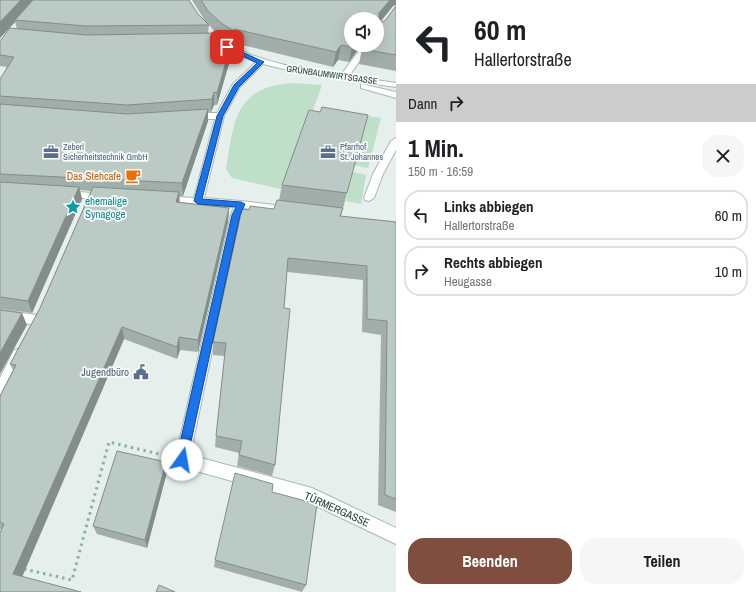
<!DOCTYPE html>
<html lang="de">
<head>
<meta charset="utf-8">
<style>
  body { margin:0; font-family:"Archivo Narrow",sans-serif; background:#f6f6f6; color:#202124; height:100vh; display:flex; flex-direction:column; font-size:15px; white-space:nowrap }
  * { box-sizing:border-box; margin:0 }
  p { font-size:13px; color:#757577 }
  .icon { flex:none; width:22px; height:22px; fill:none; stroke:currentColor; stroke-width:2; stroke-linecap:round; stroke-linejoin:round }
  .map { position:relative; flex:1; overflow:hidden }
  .side { display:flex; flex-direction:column; background:#fff; width:360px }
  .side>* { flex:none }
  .hud { background:#fff; color:#202124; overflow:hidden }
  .fabs { position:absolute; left:344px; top:12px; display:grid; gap:8px }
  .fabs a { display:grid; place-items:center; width:40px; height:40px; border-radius:50%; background:#fff; box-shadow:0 4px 16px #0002; font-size:20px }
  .pin { position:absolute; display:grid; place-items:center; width:34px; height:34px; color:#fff; margin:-17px; border-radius:8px; box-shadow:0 2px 6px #0006 }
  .me { position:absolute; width:44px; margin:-22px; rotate:13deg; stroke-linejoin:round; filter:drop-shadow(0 0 3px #0008) }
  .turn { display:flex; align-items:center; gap:14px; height:84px; padding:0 12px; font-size:18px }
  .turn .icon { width:52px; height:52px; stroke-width:2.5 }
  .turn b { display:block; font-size:28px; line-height:34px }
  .then { display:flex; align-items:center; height:38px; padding:0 12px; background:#0003; gap:8px; font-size:15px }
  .round { display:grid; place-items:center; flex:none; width:42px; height:42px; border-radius:16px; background:#f6f6f6 }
  .summary { display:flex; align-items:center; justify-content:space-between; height:68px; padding:0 12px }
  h1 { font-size:24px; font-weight:700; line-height:30px }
  .action { display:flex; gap:8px; margin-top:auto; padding:8px 12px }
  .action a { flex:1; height:46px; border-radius:16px; background:#7f4e3f; color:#fff; font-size:16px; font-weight:700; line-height:46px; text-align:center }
  .action a+a { background:#f6f6f6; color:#202124 }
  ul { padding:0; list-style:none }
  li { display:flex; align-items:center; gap:12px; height:50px; margin:0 8px 6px; padding:0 4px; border:2px solid #e0e0e0; border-radius:16px }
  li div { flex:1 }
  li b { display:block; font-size:15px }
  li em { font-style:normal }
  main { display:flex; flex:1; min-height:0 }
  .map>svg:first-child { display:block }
  .green { fill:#bfe0c8 }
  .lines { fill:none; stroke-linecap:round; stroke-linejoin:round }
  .minor-casing { stroke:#a8b8b2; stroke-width:2 }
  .path { stroke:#86b3a5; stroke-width:3; stroke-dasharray:2.5 4; stroke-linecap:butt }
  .minor { fill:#fff; fill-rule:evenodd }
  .wall { fill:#a1aea9; fill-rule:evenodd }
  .shaded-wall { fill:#838d89 }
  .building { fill:#bbcac4; stroke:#838d89 }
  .route { fill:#1a73e8; stroke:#114b97 }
  .labels { text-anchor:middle; stroke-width:3.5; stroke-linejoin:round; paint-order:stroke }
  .far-street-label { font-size:9px; fill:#24423a; stroke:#f7fbf9 }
  .far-service-label { font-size:9px; fill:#4e5e75; stroke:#f7fbf9; text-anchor:start }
  .food-label { font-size:11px; fill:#c56008; stroke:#f7fbf9; text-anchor:end }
  .culture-label { font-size:11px; fill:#0d838f; stroke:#f7fbf9; text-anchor:start }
  .service-label { font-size:11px; fill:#4e5e75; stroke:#f7fbf9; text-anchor:end }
  .street-label { font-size:11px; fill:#24423a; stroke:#f7fbf9 }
</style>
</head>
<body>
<main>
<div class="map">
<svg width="396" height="592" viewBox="0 0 396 592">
  <rect width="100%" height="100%" fill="#e6efeb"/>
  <g class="green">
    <path d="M 293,83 L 322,85 L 284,190 L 232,178 L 226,169 C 234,121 234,87 293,83 Z"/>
    <polygon points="368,116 381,118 368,168 354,165"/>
    <polygon points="353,172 366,175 361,204 346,201"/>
  </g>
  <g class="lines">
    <g class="minor-casing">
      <g id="minor">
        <path d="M 215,39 C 225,38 240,50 249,54 C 278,65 309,71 341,75 L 363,45 L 371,45 L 349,76 L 396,83 L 396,87 L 304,74 L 263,64 L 240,87 L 224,116 L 204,198 L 241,201 L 290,207 L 295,211 L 290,215 L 244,208 L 241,215 L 190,455 L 312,488 L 396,528 L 396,544 L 310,503 L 182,467 L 177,465 L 175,460 L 231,215 L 234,207 L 163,202 L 158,199 L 163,196 L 194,198 L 215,119 L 192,119 L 188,116 L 192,113 L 217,113 L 233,84 L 256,62 L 215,43 Z"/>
        <polygon points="361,84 396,92 396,98 361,88"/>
        <polygon points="396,138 396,150 383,174 374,198 369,201 365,200 364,198 373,174 391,141"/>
        <polygon points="65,191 105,194 110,197 105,200 61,196 60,194"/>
        <polygon points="0,310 37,315 41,317 43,320 41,323 37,325 0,320"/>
        <polygon points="19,349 24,350 26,354 5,395 0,397 0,378 14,350"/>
      </g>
    </g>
    <polyline class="path" points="24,569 72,580 109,442 159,454"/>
    <use href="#minor" class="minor"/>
  </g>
  <g class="wall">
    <path d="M 0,0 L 198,14 L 207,24 L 192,0 L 396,0 L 396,5 L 393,6 L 380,22 L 385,21 L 396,6 L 396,71 L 359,64 L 362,49 L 377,45 L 377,19 L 351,19 L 351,45 L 361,45 L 349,62 L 338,60 L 333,67 L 234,43 L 233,46 L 232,45 L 232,53 L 217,105 L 214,105 L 211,112 L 208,112 L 208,121 L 183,196 L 179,196 L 179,202 L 229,208 L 228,222 L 198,352 L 180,350 L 177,359 L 124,339 L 22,576 L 0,592 L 1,530 L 0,529 L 0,396 L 13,370 L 10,364 L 40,308 L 91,191 L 80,190 L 82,199 L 32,313 L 0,309 L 0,79 L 7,67 L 0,66 L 0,41 L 17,29 L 15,22 L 0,38 ZM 209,25 L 216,33 L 208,33 Z"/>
    <polygon points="320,112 368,115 342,212 341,216 396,222 396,512 378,505 381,335 362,332 363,280 287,272 284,308 275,465 272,476 237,466 239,453 215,447 216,436 225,356 213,355 213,342 249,210 274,209 279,200 282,185"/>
    <polygon points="167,472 147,548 97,534 93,526"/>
    <polygon points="272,492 306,585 302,592 214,567 215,560"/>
  </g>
  <g class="shaded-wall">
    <polygon points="21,0 36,0 15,20 15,22 0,38 0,22"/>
    <polygon points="390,0 396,0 396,5 393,6 377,26 379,13"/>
    <polygon points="234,29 234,43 233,46 234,31"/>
    <polygon points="232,41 232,53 217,105 217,93"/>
    <polygon points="341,45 338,60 333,67 336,52"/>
    <polygon points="353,45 361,45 349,62 352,47"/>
    <polygon points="214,92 214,105 211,112 212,99"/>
    <polygon points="208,109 208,121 183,196 182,183"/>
    <polygon points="79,187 82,199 32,313 28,301"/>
    <polygon points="179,192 180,205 176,202"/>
    <polygon points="229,208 228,222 198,352 198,340"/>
    <polygon points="22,313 27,325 0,374 0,353"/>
    <polygon points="122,327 124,339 20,582 13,574"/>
    <polygon points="179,337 180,350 177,359 177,347"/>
    <polygon points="166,462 167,472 147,548 145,540"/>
  </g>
  <g class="building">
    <polygon points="0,0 21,0 0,22"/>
    <polygon points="33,0 189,0 198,14 209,25 86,26 15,20"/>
    <polygon points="201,0 390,0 379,13 379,22 385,21 396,6 396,55 362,49 365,45 377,45 377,19 351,19 351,45 353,45 352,47 341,45 336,52 234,29 234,31 221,23 208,11"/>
    <polygon points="10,28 86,35 217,33 232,41 217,93 214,92 212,99 127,105 0,96 0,79 14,57 0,55 0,41"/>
    <polygon points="0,104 127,114 208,109 182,183 0,174"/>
    <polygon points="322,107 368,115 347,193 282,185 309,110 320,112"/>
    <polygon points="0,182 79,187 28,301 0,297"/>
    <polygon points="93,187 179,192 176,202 229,208 198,340 179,337 177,347 122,327 13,574 81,592 0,592 0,533 4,524 0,522 0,396 16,365 10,364 40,308"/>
    <polygon points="277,200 343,208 340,216 396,222 396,499 385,495 387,321 367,319 367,266 288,258 284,308 290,309 275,465 239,455 242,441 216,436 226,343 213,342 242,209 249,210 250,206 274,209"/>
    <polygon points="0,310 22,313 0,353"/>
    <polygon points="117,451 166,462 145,540 93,526"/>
    <polygon points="235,473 273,484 272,492 317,504 306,585 215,560"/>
    <polygon points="159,585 175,592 156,592"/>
  </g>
  <polygon class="route" points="227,45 264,62 239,87 223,116 202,199 241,202 245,204 240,215 187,460 185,463 182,465 178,463 176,460 232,215 236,207 198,204 194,201 217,116 234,85 257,63 225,48"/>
  <defs>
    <g id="office-bare" transform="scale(1.2)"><path d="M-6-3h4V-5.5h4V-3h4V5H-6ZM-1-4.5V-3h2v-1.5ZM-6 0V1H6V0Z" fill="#5c6f8a" stroke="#f7fbf9" stroke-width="2.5" paint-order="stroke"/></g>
    <g id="cafe-bare" transform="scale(1.2)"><path d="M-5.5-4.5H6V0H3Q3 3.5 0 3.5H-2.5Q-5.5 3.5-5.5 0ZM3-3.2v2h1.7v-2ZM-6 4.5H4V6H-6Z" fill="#e8710a" stroke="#f7fbf9" stroke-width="2.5" paint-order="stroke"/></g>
    <g id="sight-bare" transform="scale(1.2)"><path d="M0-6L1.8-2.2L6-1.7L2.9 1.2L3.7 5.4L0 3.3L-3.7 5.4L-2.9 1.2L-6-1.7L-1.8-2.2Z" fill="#0f9aa8" stroke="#f7fbf9" stroke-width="2.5" paint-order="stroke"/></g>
    <g id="civic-bare" transform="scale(1.2)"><path d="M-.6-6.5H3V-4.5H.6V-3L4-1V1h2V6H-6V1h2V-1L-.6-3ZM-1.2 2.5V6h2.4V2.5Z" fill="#5c6f8a" stroke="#f7fbf9" stroke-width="2.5" paint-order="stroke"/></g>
  </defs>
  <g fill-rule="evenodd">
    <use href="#office-bare" x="51" y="152"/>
    <use href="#office-bare" x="328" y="152"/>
    <use href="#cafe-bare" x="133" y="176"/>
    <use href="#sight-bare" x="73" y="207"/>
    <use href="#civic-bare" x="141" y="372"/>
  </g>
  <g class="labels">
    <g class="far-street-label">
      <text transform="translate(332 75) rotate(8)" y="3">GRÜNBAUMWIRTSGASSE</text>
    </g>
    <g class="far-service-label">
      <text x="63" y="150">Zeberl<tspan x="63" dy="10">Sicherheitstechnik GmbH</tspan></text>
      <text x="340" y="150">Pfarrhof<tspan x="340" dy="10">St. Johannes</tspan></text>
    </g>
    <g class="food-label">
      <text x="121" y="180">Das Stehcafe</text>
    </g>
    <g class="culture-label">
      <text x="85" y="205">ehemalige<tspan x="85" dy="13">Synagoge</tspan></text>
    </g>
    <g class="service-label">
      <text x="129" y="376">Jugendbüro</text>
    </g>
    <g class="street-label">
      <text transform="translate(337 509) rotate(24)" y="4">TÜRMERGASSE</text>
    </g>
  </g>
</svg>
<div class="fabs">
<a><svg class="icon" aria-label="sound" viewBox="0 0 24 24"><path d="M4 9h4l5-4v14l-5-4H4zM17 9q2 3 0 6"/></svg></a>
</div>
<div class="pin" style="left:227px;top:47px;background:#d93025"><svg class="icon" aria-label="arrive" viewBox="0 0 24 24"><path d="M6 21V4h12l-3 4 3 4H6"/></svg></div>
<svg class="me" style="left:182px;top:460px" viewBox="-20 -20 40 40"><circle r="19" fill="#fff"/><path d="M0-13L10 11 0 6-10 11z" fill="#1a73e8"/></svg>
</div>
<section class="side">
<div class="hud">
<div class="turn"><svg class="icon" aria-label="left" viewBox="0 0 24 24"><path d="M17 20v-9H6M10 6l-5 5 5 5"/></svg><div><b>60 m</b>Hallertorstraße</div></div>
<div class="then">Dann<svg class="icon" aria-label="right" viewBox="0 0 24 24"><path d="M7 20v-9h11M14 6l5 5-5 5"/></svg></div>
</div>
<div class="summary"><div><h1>1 Min.</h1><p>150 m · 16:59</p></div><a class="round"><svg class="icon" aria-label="close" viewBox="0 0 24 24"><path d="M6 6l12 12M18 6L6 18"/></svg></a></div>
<ul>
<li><svg class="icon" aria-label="left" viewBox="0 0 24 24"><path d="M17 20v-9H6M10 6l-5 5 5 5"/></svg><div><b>Links abbiegen</b><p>Hallertorstraße</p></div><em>60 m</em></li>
<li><svg class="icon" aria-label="right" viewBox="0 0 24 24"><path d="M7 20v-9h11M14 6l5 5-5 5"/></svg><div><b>Rechts abbiegen</b><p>Heugasse</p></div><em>10 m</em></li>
</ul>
<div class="action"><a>Beenden</a><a>Teilen</a></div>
</section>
</main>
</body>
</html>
